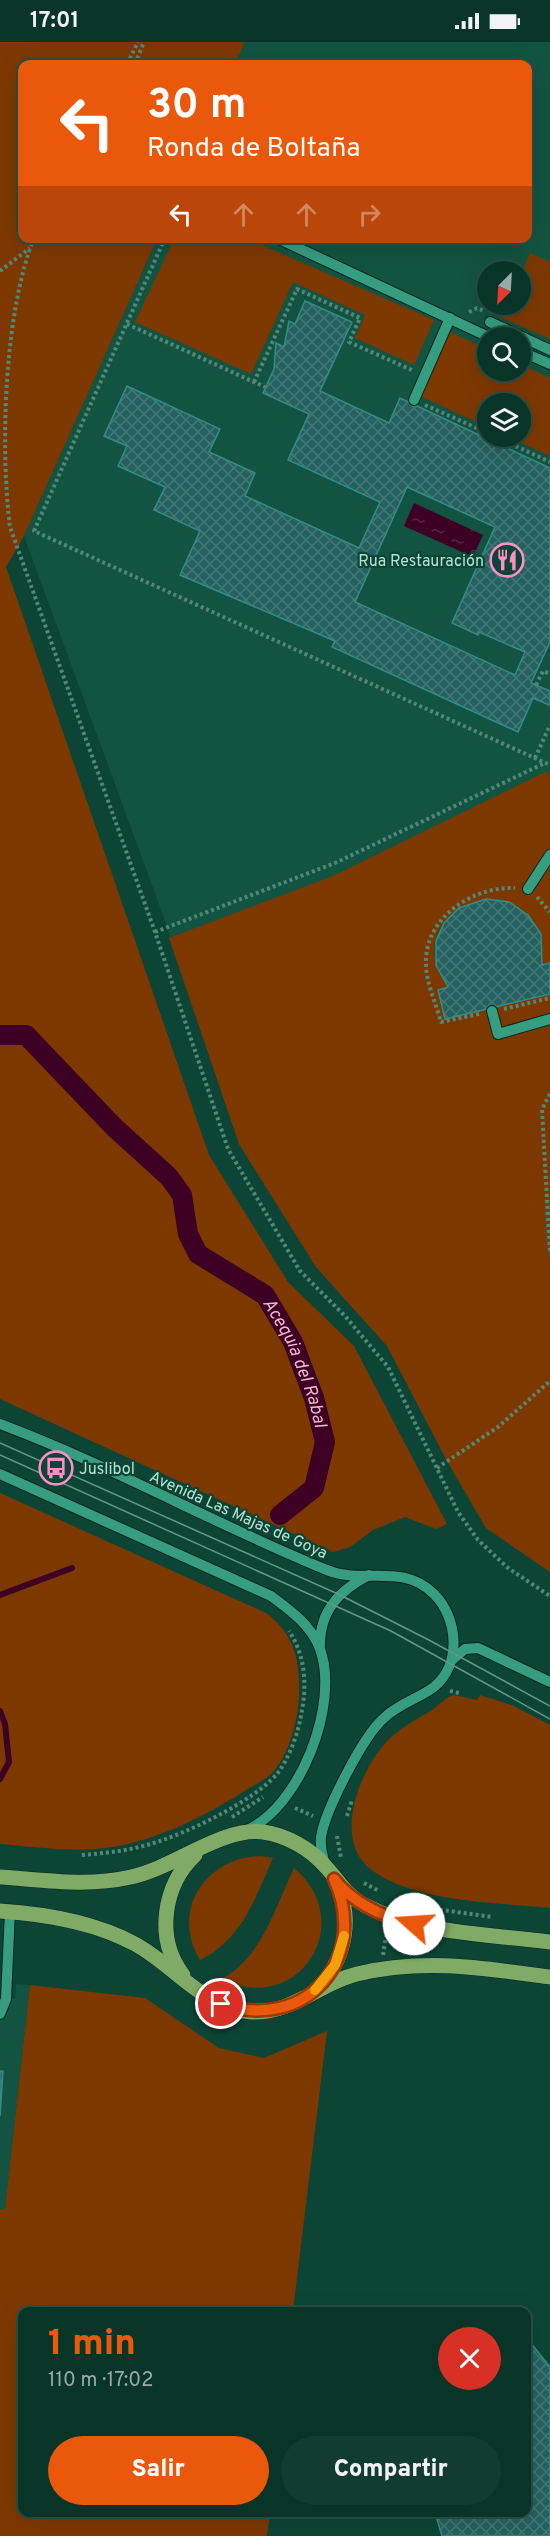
<!DOCTYPE html>
<html lang="es">
<head>
<meta charset="utf-8">
<style>
  body { margin:0; font-family:Overpass,sans-serif; background:#123c30; color:#f1f3f6; height:100vh; display:flex; flex-direction:column; font-size:22px; white-space:nowrap }
  * { box-sizing:border-box; margin:0 }
  p { font-size:20px; color:#99aaa8 }
  .icon { flex:none; width:33px; height:33px; fill:none; stroke:currentColor; stroke-width:2; stroke-linecap:round; stroke-linejoin:round }
  .map { position:relative; flex:1; overflow:hidden }
  .sheet { position:absolute; left:18px; top:2265px; width:513px; height:210px; display:flex; flex-direction:column; background:#093428; border-radius:12px; box-shadow:0 6px 24px #0002,0 0 0 2px #294f45 }
  .sheet>* { flex:none }
  .guide { position:absolute; left:18px; top:18px; width:514px; height:183px; border-radius:12px; box-shadow:0 6px 24px #0002,0 0 0 2px #294f45; background:#ea580c; color:#fff; overflow:hidden }
  .needle { width:39px; rotate:204deg }
  .buttons { position:absolute; left:477px; top:219px; display:grid; gap:12px }
  .buttons a { display:grid; place-items:center; width:54px; height:54px; border-radius:50%; background:#093428; box-shadow:0 6px 24px #0002,0 0 0 2px #294f45; font-size:30px }
  .pin { position:absolute; display:grid; place-items:center; width:51px; height:51px; color:#fff; margin:-26px; border:3px solid #fff; border-radius:50%; box-shadow:0 2px 6px #0007 }
  .me { position:absolute; width:66px; margin:-33px; rotate:289deg; stroke-linejoin:round; filter:drop-shadow(0 0 4px #0008) }
  .turn { display:flex; align-items:center; gap:21px; height:126px; padding:0 30px; font-size:27px }
  .turn .icon { width:78px; height:78px; stroke-width:2.5 }
  .turn b { display:block; font-size:42px; line-height:51px }
  .lanes { display:flex; align-items:center; height:57px; padding:0 30px; background:#0003; justify-content:center; gap:30px; direction:ltr }
  .lanes .off { opacity:.35 }
  .round { display:grid; place-items:center; flex:none; width:63px; height:63px; border-radius:32px; background:#123c30 }
  .headline { display:flex; align-items:center; justify-content:space-between; height:102px; padding:0 30px }
  h1 { font-size:36px; font-weight:800; line-height:45px; color:#ea580c }
  .cta { display:flex; gap:12px; margin-top:auto; padding:12px 30px }
  .cta a { flex:1; height:69px; border-radius:36px; background:#ea580c; color:#fff; font-size:24px; font-weight:800; line-height:69px; text-align:center }
  .cta a+a { background:#123c30; color:#f1f3f6 }
  .status { display:flex; justify-content:space-between; align-items:center; height:42px; padding:0 30px; background:#093428; direction:ltr }
  .status svg { height:16px; fill:currentColor }
  .map>svg:first-child { display:block }
  .built { fill:#135342; fill-rule:evenodd }
  .grass { fill:#7d3800 }
  .water { fill:url(#water-ripples) }
  .lines { fill:none; stroke-linecap:round; stroke-linejoin:round }
  .stream { stroke:#3d0024; stroke-width:6 }
  .canal { stroke:#3d0024; stroke-width:20 }
  .building { fill:url(#building-cross-hatch); stroke:#338c88; stroke-width:1.5; fill-rule:evenodd }
  .minor-casing { stroke:#08281f; stroke-width:12 }
  .major-casing { stroke:#08281f; stroke-width:16 }
  .path { stroke:#538777; stroke-width:4; stroke-dasharray:3 3; stroke-linecap:butt }
  .minor { stroke:#369d80; stroke-width:10 }
  .major { stroke:#7fab66; stroke-width:15 }
  .tram { stroke:#649787; stroke-width:1.5 }
  .route-casing { stroke:#983908; stroke-width:15 }
  .route { stroke:#ea580c; stroke-width:10 }
  .slow { stroke:#f59e0b; stroke-width:10 }
  .labels { text-anchor:middle; stroke-width:4.5; stroke-linejoin:round; paint-order:stroke }
  .poi-label { font-size:16px; fill:#b4e1d0; stroke:#0c4536; text-anchor:end }
  .street-label { font-size:16px; fill:#b4e1d0; stroke:#0c4536 }
  .water-label { font-size:18px; font-style:italic; fill:#f2b6d0; stroke:#0c4536 }
</style>
</head>
<body>
<div class="status"><b>17:01</b><svg viewBox="0 0 49 12"><path d="M0 12V9h3v3zM5 12V6h3v6zM10 12V3h3v9zM15 12V0h3v12zM26 1h20v11H26zM47 4h2v5h-2z"/></svg></div>
<div class="map">
<svg width="550" height="2494" viewBox="0 0 550 2494">
  <defs>
    <pattern id="water-ripples" width="26" height="14" patternUnits="userSpaceOnUse" patternTransform="scale(1.5)"><rect width="26" height="14" fill="#3d0024"/><path d="M2 4q2-2 4 0t4 0M15 11q2-2 4 0t4 0" fill="none" stroke="#572543"/></pattern>
    <pattern id="building-cross-hatch" width="8" height="8" patternUnits="userSpaceOnUse" patternTransform="scale(1.5)"><rect width="8" height="8" fill="#25625f"/><path d="M0 0l8 8M0 8l8-8" fill="none" stroke="#427875"/></pattern>
  </defs>
  <rect width="100%" height="100%" fill="#0c4536"/>
  <g class="built">
    <path d="M 245,0 L 550,0 L 550,1530 L 486,1486 L 447,1419 L 387,1304 L 316,1225 L 239,1102 L 163,873 L 24,494 L 157,197 L 528,196 L 528,22 L 235,22 ZM 488,230 L 520,230 L 520,262 L 488,262 ZM 488,296 L 520,296 L 520,328 L 488,328 ZM 488,362 L 520,362 L 520,394 L 488,394 Z"/>
    <polygon points="16,1942 30,1943 5,2168 0,2167 0,1956 15,1957"/>
  </g>
  <g class="grass">
    <polygon points="0,0 245,0 235,22 22,22 22,196 157,197 24,494 6,525 209,1113 288,1240 354,1304 447,1482 436,1487 405,1475 373,1488 350,1505 333,1510 0,1357"/>
    <polygon points="174,197 248,197 434,278 414,323 355,296 365,273 293,240 251,332 135,280"/>
    <polygon points="530,211 550,220 550,297 500,275 506,263 520,262 521,232"/>
    <polygon points="448,289 487,307 488,328 520,328 521,322 550,336 550,414 508,395 520,394 520,362 488,362 487,385 418,353"/>
    <path d="M 545,730 L 550,732 L 550,921 L 542,923 C 541,914 543,900 540,891 C 514,829 416,864 437,925 C 440,932 444,939 448,945 L 438,948 L 445,976 L 550,952 L 550,1530 L 486,1486 L 447,1419 L 387,1304 L 316,1225 L 239,1102 L 169,896 L 333,834 Z"/>
    <path d="M 0,1451 L 266,1571 C 294,1591 300,1618 299,1651 C 299,1675 289,1715 271,1732 C 262,1740 250,1745 240,1752 C 198,1777 154,1800 105,1806 C 70,1810 35,1805 0,1802 Z"/>
    <path d="M 454,1653 L 477,1658 L 480,1653 L 512,1663 L 550,1683 L 550,1866 C 495,1860 419,1861 373,1829 C 331,1799 359,1730 387,1699 C 401,1685 416,1678 432,1668 C 440,1663 445,1655 454,1653 Z"/>
    <path d="M 261,1814 L 273,1816 C 255,1856 242,1898 200,1918 C 170,1868 206,1815 261,1814 Z"/>
    <path d="M 294,1826 C 359,1881 298,1975 222,1937 C 262,1915 275,1866 294,1826 Z"/>
    <polygon points="30,1943 145,1956 219,2006 264,2016 327,1989 293,2269 22,2270 22,2470 270,2471 267,2494 0,2494 0,2167 5,2167"/>
  </g>
  <polygon class="water" points="414,461 483,493 473,515 404,484"/>
  <g class="lines">
    <g class="stream">
      <polyline points="0,1553 72,1526"/>
      <polyline points="0,1669 5,1682 9,1720 0,1737"/>
    </g>
    <path class="canal" id="s1" d="M 0,993 L 26,993 L 114,1085 L 169,1135 L 182,1153 L 188,1192 L 198,1212 L 265,1253 L 293,1300 L 314,1356 L 325,1400 L 314,1446 L 280,1473"/>
  </g>
  <g class="building">
    <path d="M 305,259 L 352,280 L 320,349 L 389,381 L 400,356 L 550,426 L 550,600 L 531,641 L 550,649 L 550,660 L 549,663 L 533,656 L 518,690 L 332,605 L 335,599 L 180,533 L 200,489 L 154,468 L 165,445 L 118,424 L 127,404 L 104,394 L 127,344 L 220,387 L 209,410 L 255,431 L 245,454 L 359,506 L 380,460 L 288,418 L 309,372 L 263,351 L 274,327 L 276,301 L 284,305 L 289,279 L 295,282 ZM 407,445 L 495,485 L 452,581 L 478,593 L 479,590 L 525,610 L 515,633 L 355,560 Z"/>
    <polygon points="486,857 509,860 528,873 541,892 542,923 550,921 550,952 445,977 438,948 448,945 436,923 436,899 444,881 459,866"/>
    <polygon points="0,2029 3,2029 0,2074"/>
    <polygon points="526,2295 550,2325 550,2494 442,2494 436,2474 450,2470 526,2470"/>
  </g>
  <g class="lines">
    <g class="minor-casing">
      <g id="minor">
        <polyline points="277,196 491,296"/>
        <polyline points="490,280 550,308"/>
        <polyline points="520,309 550,322"/>
        <polyline points="414,358 450,276"/>
        <polyline points="528,847 550,813"/>
        <polyline points="492,969 498,992 550,977"/>
        <path d="M 0,1382 C 112,1424 216,1483 327,1528 C 363,1543 402,1520 434,1552 C 458,1576 462,1622 434,1645 C 418,1657 398,1662 384,1676 C 363,1694 325,1769 321,1795 C 320,1805 322,1813 325,1822"/>
        <path d="M 0,1432 L 271,1554 C 290,1568 312,1584 320,1607 C 340,1662 300,1766 245,1789"/>
        <path d="M 320,1603 C 320,1568 340,1548 369,1533"/>
        <polyline points="452,1618 465,1607 478,1606 550,1640"/>
        <polyline points="0,1972 6,1957 10,1869"/>
      </g>
    </g>
    <g class="major-casing">
      <g id="major">
        <path d="M 0,1835 C 44,1838 87,1845 131,1835 C 174,1826 221,1785 263,1790 C 286,1793 311,1807 326,1825 C 339,1839 346,1853 364,1863 C 420,1892 488,1892 550,1900"/>
        <path d="M 0,1869 C 47,1872 94,1880 135,1902 C 174,1923 204,1967 251,1970 C 293,1972 319,1941 357,1932 C 424,1916 483,1926 550,1935"/>
        <path d="M 183,1933 C 155,1897 163,1843 195,1813"/>
        <path d="M 317,1947 C 344,1921 353,1879 338,1845"/>
      </g>
    </g>
    <g class="path">
      <polyline points="127,22 138,0"/>
      <polyline points="135,22 144,0"/>
      <path d="M 34,196 C 4,271 0,406 10,485 L 155,890 L 228,1107 L 300,1229 L 345,1274 L 388,1325 L 458,1470 L 478,1498 L 508,1526 L 550,1554"/>
      <polyline points="165,196 34,489 550,723"/>
      <polyline points="0,229 30,206"/>
      <polyline points="469,270 477,266 484,269"/>
      <polyline points="127,282 265,345"/>
      <polyline points="254,340 297,247 360,276 349,300 414,329"/>
      <polyline points="425,363 488,391"/>
      <polyline points="494,394 550,420"/>
      <polyline points="536,643 543,629 550,632"/>
      <polyline points="535,716 550,683"/>
      <polyline points="537,855 550,870"/>
      <polyline points="155,890 335,821 545,721"/>
      <polyline points="504,967 550,956"/>
      <path d="M 479,972 L 441,980 C 436,962 426,940 426,922 C 424,876 473,844 515,846"/>
      <polyline points="550,1052 542,1067 550,1211"/>
      <polyline points="437,1426 498,1385 550,1339"/>
      <polyline points="450,1649 459,1651"/>
      <polyline points="295,1766 313,1774"/>
      <polyline points="347,1774 352,1758"/>
      <polyline points="232,1775 263,1755"/>
      <polyline points="337,1794 341,1816"/>
      <path d="M 82,1813 C 105,1811 128,1809 150,1802 C 184,1793 254,1759 277,1732 C 290,1715 299,1689 302,1668 C 307,1641 305,1613 289,1589"/>
      <polyline points="364,1841 379,1849"/>
      <polyline points="428,1866 492,1875"/>
      <polyline points="383,1913 387,1888"/>
    </g>
    <use href="#minor" class="minor"/>
    <use href="#major" class="major"/>
    <g class="tram">
      <polyline points="0,1401 338,1552 427,1597 550,1664"/>
      <polyline points="0,1413 391,1589 550,1677"/>
    </g>
  </g>
  <g class="lines">
    <g class="route-casing">
      <path id="route" d="M 221,1962 C 306,1991 370,1917 334,1837 C 354,1862 383,1875 414,1882"/>
    </g>
    <use href="#route" class="route"/>
    <polyline class="slow" points="315,1948 335,1923 344,1894"/>
  </g>
  <defs>
    <g id="restaurant-ring" transform="scale(1.725)"><circle r="9.5" fill="#0c4536" stroke="#fc8fc3" stroke-width="1.5"/><path d="M-5-6h1v4h1v-4h1v4h1v-4h1v5L-1.5 .5V6h-2V.5L-5-1ZM5-6V6H3V1.5H1.5Q1.5-4 5-6Z" fill="#fc8fc3"/></g>
    <g id="bus-ring" transform="scale(1.725)"><circle r="9.5" fill="#0c4536" stroke="#fc8fc3" stroke-width="1.5"/><path d="M-5-6H5V4H4V6H2V4H-2V6H-4V4H-5ZM-3.5-4V0h7V-4ZM-3.5 1.2v1.5H-2V1.2ZM2 1.2v1.5H3.5V1.2Z" fill="#fc8fc3"/></g>
  </defs>
  <g fill-rule="evenodd">
    <use href="#restaurant-ring" x="507" y="518"/>
    <use href="#bus-ring" x="56" y="1426"/>
  </g>
  <g class="labels">
    <g class="poi-label">
      <text x="484" y="524">Rua Restauración</text>
      <text x="79" y="1432" text-anchor="start">Juslibol</text>
    </g>
    <g class="street-label">
      <text transform="translate(239 1472) rotate(24)" y="6">Avenida Las Majas de Goya</text>
    </g>
    <g class="water-label">
      <text dy="6" stroke="none"><textPath href="#s1" startOffset="465">Acequia del Rabal</textPath></text>
    </g>
  </g>
</svg>
<div class="buttons">
<a><svg class="needle" viewBox="-14 -14 28 28"><path d="M0-13l5 13h-10z" fill="#e53935"/><path d="M0 13l5-13h-10z" fill="#99aaa8"/></svg></a>
<a><svg class="icon" aria-label="search" viewBox="0 0 24 24"><circle cx="10" cy="10" r="6"/><path d="M15 15l6 6"/></svg></a>
<a><svg class="icon" aria-label="layers" viewBox="0 0 24 24"><path d="M12 4l9 5-9 5-9-5zM3 14l9 5 9-5"/></svg></a>
</div>
<div class="pin" style="left:221px;top:1962px;background:#d93025"><svg class="icon" aria-label="arrive" viewBox="0 0 24 24"><path d="M6 21V4h12l-3 4 3 4H6"/></svg></div>
<svg class="me" style="left:414px;top:1882px" viewBox="-20 -20 40 40"><circle r="19" fill="#fff"/><path d="M0-13L10 11 0 6-10 11z" fill="#ea580c"/></svg>
<div class="guide">
<div class="turn"><svg class="icon" aria-label="left" viewBox="0 0 24 24"><path d="M17 20v-9H6M10 6l-5 5 5 5"/></svg><div><b>30 m</b>Ronda de Boltaña</div></div>
<div class="lanes"><svg class="icon" aria-label="left" viewBox="0 0 24 24"><path d="M17 20v-9H6M10 6l-5 5 5 5"/></svg><svg class="icon off" aria-label="ahead" viewBox="0 0 24 24"><path d="M12 20V5M6 11l6-6 6 6"/></svg><svg class="icon off" aria-label="ahead" viewBox="0 0 24 24"><path d="M12 20V5M6 11l6-6 6 6"/></svg><svg class="icon off" aria-label="right" viewBox="0 0 24 24"><path d="M7 20v-9h11M14 6l5 5-5 5"/></svg></div>
</div>
<section class="sheet">
<div class="headline"><div><h1>1 min</h1><p>110 m · 17:02</p></div><a class="round" style="background:#d93025;color:#fff"><svg class="icon" aria-label="close" viewBox="0 0 24 24"><path d="M6 6l12 12M18 6L6 18"/></svg></a></div>
<div class="cta"><a>Salir</a><a>Compartir</a></div>
</section>
</div>
</body>
</html>
